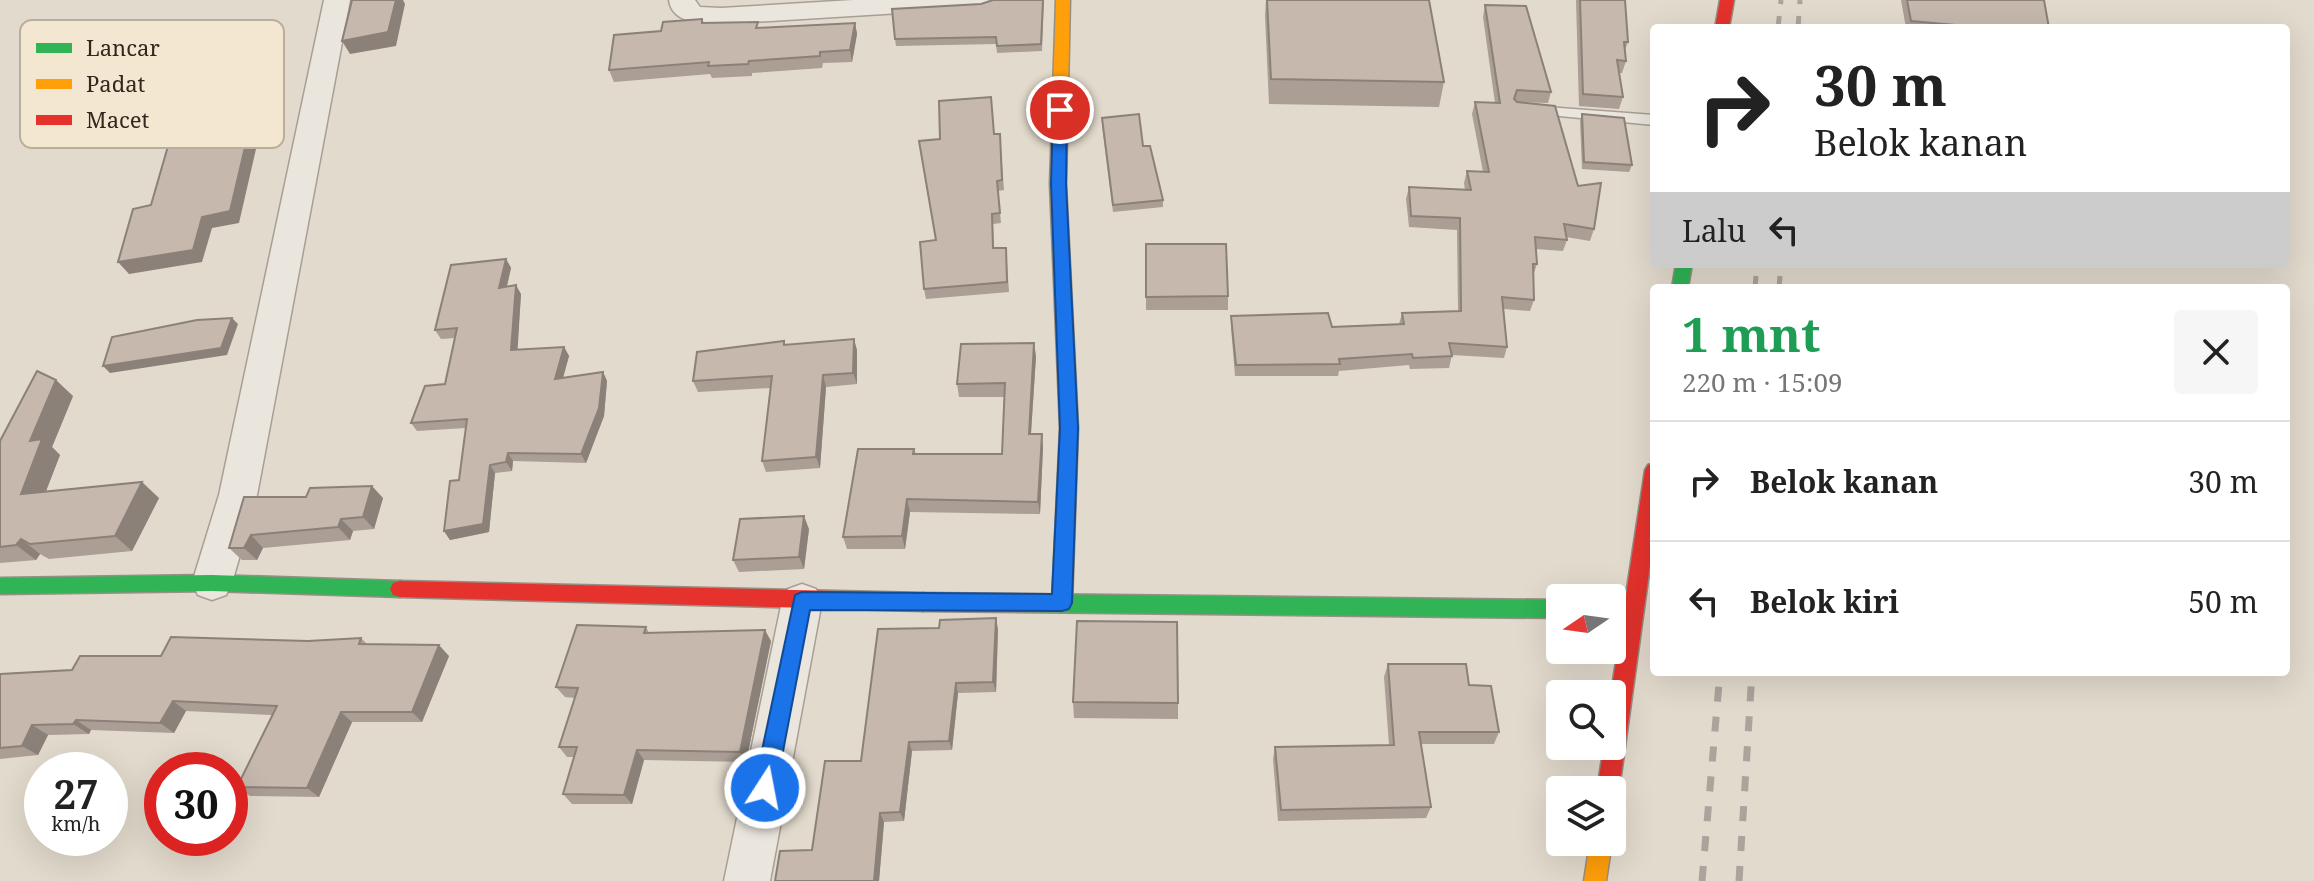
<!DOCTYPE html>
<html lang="id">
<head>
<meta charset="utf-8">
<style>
  body { margin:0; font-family:"Noto Serif",serif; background:#f6f6f6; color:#222; height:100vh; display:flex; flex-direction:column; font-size:30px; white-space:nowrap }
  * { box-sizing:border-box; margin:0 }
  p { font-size:26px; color:#767676 }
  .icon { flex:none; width:44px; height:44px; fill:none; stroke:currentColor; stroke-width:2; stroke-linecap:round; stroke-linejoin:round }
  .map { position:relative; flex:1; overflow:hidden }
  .panel { position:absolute; left:1650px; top:284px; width:640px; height:392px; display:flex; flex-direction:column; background:#fff; border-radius:8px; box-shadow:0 8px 32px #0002 }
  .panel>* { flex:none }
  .banner { position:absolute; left:1650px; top:24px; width:640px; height:244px; border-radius:8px; box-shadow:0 8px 32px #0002; background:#fff; color:#222; overflow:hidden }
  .needle { width:52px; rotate:257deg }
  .tools { position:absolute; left:1546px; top:584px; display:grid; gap:16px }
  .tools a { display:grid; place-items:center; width:80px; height:80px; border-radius:8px; background:#fff; box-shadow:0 8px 32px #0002; font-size:40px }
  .speed { position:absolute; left:24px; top:752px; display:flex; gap:16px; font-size:40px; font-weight:700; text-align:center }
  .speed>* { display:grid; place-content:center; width:104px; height:104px; border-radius:50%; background:#fff; box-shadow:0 8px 32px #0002; line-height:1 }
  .speed small { font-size:20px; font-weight:400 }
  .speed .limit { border:12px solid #d22; background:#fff; color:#111 }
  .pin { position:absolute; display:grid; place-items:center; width:68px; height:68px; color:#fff; margin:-34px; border:4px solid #fff; border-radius:50%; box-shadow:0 2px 8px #0007 }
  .me { position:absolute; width:88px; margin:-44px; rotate:11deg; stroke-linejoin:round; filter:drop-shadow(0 0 6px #0008) }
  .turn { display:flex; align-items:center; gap:28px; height:168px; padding:0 32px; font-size:36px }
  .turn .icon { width:104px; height:104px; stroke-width:2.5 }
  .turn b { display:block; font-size:56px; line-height:68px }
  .then { display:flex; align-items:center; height:76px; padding:0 32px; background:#0003; gap:16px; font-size:30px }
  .round { display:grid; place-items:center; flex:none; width:84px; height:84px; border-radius:8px; background:#f6f6f6 }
  .summary { display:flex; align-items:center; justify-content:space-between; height:136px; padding:0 32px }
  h1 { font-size:48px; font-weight:700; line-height:60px; color:#1e9e55 }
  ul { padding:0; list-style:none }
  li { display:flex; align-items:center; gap:24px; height:120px; padding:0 32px; border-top:2px solid #e0e0e0 }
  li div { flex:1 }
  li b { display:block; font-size:30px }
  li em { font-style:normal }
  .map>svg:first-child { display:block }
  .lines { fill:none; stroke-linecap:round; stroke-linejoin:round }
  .lane-casing { stroke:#a79f95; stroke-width:3 }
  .street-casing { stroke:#a79f95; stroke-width:3 }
  .fast-casing { stroke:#978f85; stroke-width:3 }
  .slow-casing { stroke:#978f85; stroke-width:3 }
  .jam-casing { stroke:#978f85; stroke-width:3 }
  .lane { fill:#eae5dd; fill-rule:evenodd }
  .street { fill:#eae5dd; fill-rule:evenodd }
  .fast { fill:#30b455; fill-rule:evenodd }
  .slow { fill:#ff9f0a; fill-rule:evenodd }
  .jam { fill:#e5322d; fill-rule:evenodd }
  .rail-far1 { stroke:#aaa49d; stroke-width:5; stroke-dasharray:12 12; stroke-linecap:butt }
  .rail { stroke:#aaa49d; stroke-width:7; stroke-dasharray:15 15; stroke-linecap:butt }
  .wall { fill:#aa9e95 }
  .shaded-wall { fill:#8b8179 }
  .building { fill:#c6b8ad; stroke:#8b8179; stroke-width:2 }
  .route { fill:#1a73e8; stroke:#114b97; stroke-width:2 }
  .key { fill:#f4e7d1; stroke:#bbad9b; stroke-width:2 }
  .key-label { font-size:22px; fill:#35271e }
</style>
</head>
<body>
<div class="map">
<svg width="2314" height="881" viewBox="0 0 2314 881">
  <rect width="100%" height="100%" fill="#e2dacc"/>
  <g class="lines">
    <g class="lane-casing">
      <polygon id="lane" points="1533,106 1654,115 1654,125 1528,113 1528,107"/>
    </g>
    <g class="street-casing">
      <g id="street">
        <polygon points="324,0 350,0 257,495 232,583 226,595 212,600 198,595 192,583 219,495"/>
        <path d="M 669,0 L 695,0 L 700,7 L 721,8 L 853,0 L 995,0 L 991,6 L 982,8 L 721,24 C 702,23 672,24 669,0 Z"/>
        <polygon points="802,584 816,589 822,601 770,881 724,881 782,601 788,589"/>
      </g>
    </g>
    <g class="fast-casing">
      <g id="fast">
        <polygon points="1676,264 1692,264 1688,288 1672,288"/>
        <polygon points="212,575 400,581 407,583 410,589 407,595 400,597 212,591 0,594 0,578"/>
        <polygon points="923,593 1560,600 1560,618 923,611 916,608 913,602 916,596"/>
      </g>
    </g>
    <g class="slow-casing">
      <g id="slow">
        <polygon points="1056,0 1070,0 1066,184 1078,428 1072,603 1069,609 1062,612 1055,609 1052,603 1060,428 1050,184"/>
        <polygon points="1612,841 1612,842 1606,881 1584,881 1590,842"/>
      </g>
    </g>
    <g class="jam-casing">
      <g id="jam">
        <polygon points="1720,0 1734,0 1729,28 1715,28"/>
        <polygon points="1654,463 1654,536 1619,790 1612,799 1612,790 1597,790 1604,746 1612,746 1611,694 1645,470 1648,465"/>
        <polygon points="400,581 923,593 930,596 933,602 930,608 923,611 400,597 393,595 390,589 393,583"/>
      </g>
    </g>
    <use href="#lane" class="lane"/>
    <use href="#street" class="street"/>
    <use href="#fast" class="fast"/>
    <use href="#slow" class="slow"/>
    <use href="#jam" class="jam"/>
    <g class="rail-far1">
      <polyline points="1778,28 1781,0"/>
      <polyline points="1798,28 1800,0"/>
      <polyline points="1755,288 1757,264"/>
      <polyline points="1779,288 1781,264"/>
    </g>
    <g class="rail">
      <polyline points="1702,881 1720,672"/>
      <polyline points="1739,881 1752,672"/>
    </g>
  </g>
  <g class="wall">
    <polygon points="993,0 1044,0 1042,51 997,53 996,44 896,46 895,39"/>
    <polygon points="1266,0 1429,0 1444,82 1439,107 1269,104 1265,16"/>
    <polygon points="1576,0 1625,0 1628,42 1625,50 1626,61 1622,73 1619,73 1623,97 1619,109 1579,106"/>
    <polygon points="1901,0 2044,0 2049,28 1906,28"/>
    <polygon points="1485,5 1551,92 1548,103 1517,102 1578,186 1594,229 1590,241 1566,237 1567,240 1563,251 1536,249 1537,264 1533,276 1534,300 1530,311 1504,309 1507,347 1504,358 1452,355 1449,368 1410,369 1409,365 1339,371 1338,376 1235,376 1231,327 1231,316 1332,327 1399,324 1402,313 1458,311 1457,230 1409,227 1406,199 1409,187 1465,190 1464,183 1467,171 1483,172 1472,114 1475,102 1495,103 1483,17"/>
    <polygon points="702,19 704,23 760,28 855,23 857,34 852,62 823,63 822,68 752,73 752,76 712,78 710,74 614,82 609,70 661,31"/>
    <polygon points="1582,114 1632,165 1629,172 1582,169 1580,121"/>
    <polygon points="1102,125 1143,146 1163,200 1163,207 1113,212"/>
    <polygon points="994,134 1000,134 1004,190 998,191 1001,223 993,224 994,248 1006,248 1009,292 926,299 924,289 936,240"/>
    <polygon points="1146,244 1228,296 1228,310 1146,310"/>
    <polygon points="506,259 511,268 507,287 521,294 517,350 564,347 569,356 563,378 603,372 607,381 604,416 586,463 513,461 512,471 495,473 489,532 450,540 444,531 459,480 466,428 417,431 411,423 445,384 455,338 441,339 435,330"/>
    <polygon points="784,341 786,345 857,350 857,384 826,387 820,468 766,472 762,461 770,388 698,392 693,381"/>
    <polygon points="1036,356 1031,434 1043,447 1040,514 910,512 905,549 847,549 843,537 914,449 916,454 1002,454 1004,397 959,397 957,384"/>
    <polygon points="73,396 52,447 60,455 46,491 159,498 132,551 49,559 40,554 36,560 0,563 0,441"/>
    <polygon points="244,497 383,498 374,529 353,531 350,540 263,548 257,560 242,560 229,548"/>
    <polygon points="809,529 804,569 739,572 733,560"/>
    <polygon points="646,627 649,633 771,641 746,762 644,760 632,804 572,804 563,794 574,757 567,757 559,747 575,698 565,697 556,687"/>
    <polygon points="939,628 998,629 996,692 958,693 952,750 912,751 904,821 884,822 879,881 776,881 812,850 861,761"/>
    <polygon points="361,638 367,644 449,656 422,722 352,722 319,797 250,796 237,787 272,715 186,711 174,733 91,730 89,734 48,735 38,755 0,759 0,674 72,670 161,656 308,641"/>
    <polygon points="1388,664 1469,685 1499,732 1494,744 1421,744 1431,807 1426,818 1278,821 1273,759 1275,747 1389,745 1384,677"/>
    <polygon points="1073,702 1178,703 1178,719 1074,718"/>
  </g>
  <g class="shaded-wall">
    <polygon points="396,0 403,0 405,4 396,46 350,54 342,41"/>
    <polygon points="855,23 857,34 852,62 850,50"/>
    <polygon points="271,37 279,49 239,223 212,228 202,262 129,274 118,262 202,217"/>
    <polygon points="506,259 511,268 504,297 499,288"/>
    <polygon points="516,285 521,294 517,359 511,350"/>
    <polygon points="232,318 238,324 227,355 110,373 103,366"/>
    <polygon points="854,339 857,350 857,384 853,373"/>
    <polygon points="1034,343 1036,356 1030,447 1029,434"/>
    <polygon points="564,347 569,356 560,388 555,379"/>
    <polygon points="603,372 607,381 604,416 586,463 581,454"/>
    <polygon points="823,375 826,387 820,468 816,457"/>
    <polygon points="56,380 73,396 52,447 60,455 39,509 21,494 30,441"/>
    <polygon points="1042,434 1043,447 1040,514 1038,502"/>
    <polygon points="508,453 513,461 512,471 506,462"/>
    <polygon points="490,465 495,473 489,532 450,540 444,531"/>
    <polygon points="142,482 159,498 132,551 115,536"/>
    <polygon points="372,486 383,498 374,529 363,517"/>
    <polygon points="907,499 910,512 905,549 902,536"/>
    <polygon points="804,516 809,529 804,569 799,557"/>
    <polygon points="341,519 353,531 350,540 338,527"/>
    <polygon points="251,535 263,548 257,560 244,548"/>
    <polygon points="21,539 40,554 36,560 16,545"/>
    <polygon points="996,618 998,629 996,692 993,682"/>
    <polygon points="765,630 771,641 746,762 740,752"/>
    <polygon points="439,645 449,656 422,722 412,712"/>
    <polygon points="956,683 958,693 952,750 949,741"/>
    <polygon points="173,701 186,711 174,733 160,723"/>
    <polygon points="341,712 352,722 319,797 307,788"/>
    <polygon points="76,720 91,730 89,734 73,724"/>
    <polygon points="32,725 48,735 38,755 22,746"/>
    <polygon points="909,742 912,751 904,821 900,812"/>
    <polygon points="637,750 644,760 632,804 624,795"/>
    <polygon points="880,813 884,822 879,881 874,881"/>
  </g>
  <g class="building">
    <polygon points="352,0 396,0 388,32 342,41"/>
    <polygon points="993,0 1043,0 1041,44 997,46 996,37 895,39 892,9 981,4"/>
    <polygon points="1267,0 1429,0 1444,82 1271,79"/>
    <polygon points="1580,0 1625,0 1628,42 1624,42 1626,61 1617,60 1623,97 1583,94"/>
    <polygon points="1907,0 2044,0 2049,28 1989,28 1911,21"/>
    <polygon points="1485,5 1526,6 1551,92 1517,90 1514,99 1517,102 1555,106 1578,186 1601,183 1594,229 1564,224 1567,240 1535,237 1537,264 1533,264 1534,300 1502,297 1507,347 1449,343 1452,356 1413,358 1412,354 1339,359 1340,364 1236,365 1231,316 1328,313 1332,327 1404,324 1402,313 1461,311 1460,218 1411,216 1409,187 1471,190 1467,171 1489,172 1475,102 1500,103"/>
    <polygon points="702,19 702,23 758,22 756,28 855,23 850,50 820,52 820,56 749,61 748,64 708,66 709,62 609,70 614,35 661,31 663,22"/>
    <polygon points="256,32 271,37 230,211 202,217 193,250 118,262 133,209 151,205 179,108 227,101"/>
    <polygon points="991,97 994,134 1000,134 1002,180 997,181 1000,213 992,214 993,248 1006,248 1007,282 924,289 920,242 936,240 919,141 940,139 939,101"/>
    <polygon points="1139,114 1143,146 1150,146 1163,200 1113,205 1102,118"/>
    <polygon points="1582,114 1624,118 1632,165 1584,162"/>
    <polygon points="1146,244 1226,244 1228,296 1146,297"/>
    <polygon points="506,259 499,288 516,285 511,350 564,347 555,379 603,372 599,408 581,454 508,453 506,462 490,465 483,524 444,531 450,481 459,480 467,419 411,423 425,386 445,384 457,328 435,330 451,265"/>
    <polygon points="232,318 221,348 103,366 112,337 197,320"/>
    <polygon points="854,339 853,373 823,375 816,457 762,461 772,376 693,381 697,352 784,341 784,345"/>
    <polygon points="1034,343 1029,434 1042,434 1038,502 907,499 902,536 843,537 858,449 914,449 913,454 1002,454 1005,383 957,384 961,344"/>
    <polygon points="37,371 56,380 30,441 42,439 21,494 142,482 115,536 30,544 21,539 16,545 0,547 0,441"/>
    <polygon points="372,486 363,517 341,519 338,527 251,535 244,548 229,548 244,497 306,497 310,488"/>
    <polygon points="804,516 799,557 733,560 740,519"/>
    <polygon points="996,618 993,682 956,683 949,741 909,742 900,812 880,813 874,881 775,881 780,851 812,850 825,761 861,761 878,629 939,628 940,620"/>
    <polygon points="1077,621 1177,622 1178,703 1073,702"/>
    <polygon points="577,625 646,627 644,633 765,630 740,752 637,750 624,795 563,794 577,747 559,747 578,688 556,687"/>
    <polygon points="171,637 308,641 361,638 359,644 439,645 412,712 341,712 307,788 237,787 277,706 173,701 160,723 76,720 73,724 32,725 22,746 0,748 0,674 72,670 80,656 161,656"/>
    <polygon points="1388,664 1466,664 1469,685 1491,686 1499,732 1419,732 1431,807 1281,810 1275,747 1394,745"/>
  </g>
  <polygon class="route" points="1060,106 1067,110 1066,184 1078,428 1072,603 1069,609 1062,611 810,610 776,788 773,795 765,798 758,795 754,788 795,595 802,592 1052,594 1060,428 1051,184 1053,110"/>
  <rect x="20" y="20" width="264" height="128" rx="12" class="key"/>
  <rect x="36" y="43" width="36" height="10" fill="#30b455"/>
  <rect x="36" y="79" width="36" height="10" fill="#ff9f0a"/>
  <rect x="36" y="115" width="36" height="10" fill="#e5322d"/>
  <g class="key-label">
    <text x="86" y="56">Lancar</text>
    <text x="86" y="92">Padat</text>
    <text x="86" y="128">Macet</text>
  </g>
</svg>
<div class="tools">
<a><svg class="needle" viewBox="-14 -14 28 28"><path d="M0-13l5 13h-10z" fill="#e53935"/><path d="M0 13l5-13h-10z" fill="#767676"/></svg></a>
<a><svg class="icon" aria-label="search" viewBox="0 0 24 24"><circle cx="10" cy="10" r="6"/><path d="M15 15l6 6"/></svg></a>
<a><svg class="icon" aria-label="layers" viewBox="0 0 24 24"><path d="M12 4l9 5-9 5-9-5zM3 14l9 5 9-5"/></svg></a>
</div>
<div class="speed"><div>27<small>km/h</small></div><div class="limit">30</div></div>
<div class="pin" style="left:1060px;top:110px;background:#d93025"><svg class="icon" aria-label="arrive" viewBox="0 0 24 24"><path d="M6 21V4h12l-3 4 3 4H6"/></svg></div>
<svg class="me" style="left:765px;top:788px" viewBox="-20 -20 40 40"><circle r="17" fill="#1a73e8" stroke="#fff" stroke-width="3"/><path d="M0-11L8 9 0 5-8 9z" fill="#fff"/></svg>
<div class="banner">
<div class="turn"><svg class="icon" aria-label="right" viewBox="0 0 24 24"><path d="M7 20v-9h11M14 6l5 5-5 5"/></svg><div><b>30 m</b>Belok kanan</div></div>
<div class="then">Lalu<svg class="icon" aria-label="left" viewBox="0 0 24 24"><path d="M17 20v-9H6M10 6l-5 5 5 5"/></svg></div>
</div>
<section class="panel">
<div class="summary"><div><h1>1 mnt</h1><p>220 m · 15:09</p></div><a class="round"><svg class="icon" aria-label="close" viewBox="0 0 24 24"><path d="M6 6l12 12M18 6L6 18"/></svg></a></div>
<ul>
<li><svg class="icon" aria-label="right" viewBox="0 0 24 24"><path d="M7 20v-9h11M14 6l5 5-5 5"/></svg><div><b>Belok kanan</b></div><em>30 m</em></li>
<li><svg class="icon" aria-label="left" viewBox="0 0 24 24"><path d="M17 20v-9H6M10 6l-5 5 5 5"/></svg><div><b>Belok kiri</b></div><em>50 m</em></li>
</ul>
</section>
</div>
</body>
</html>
